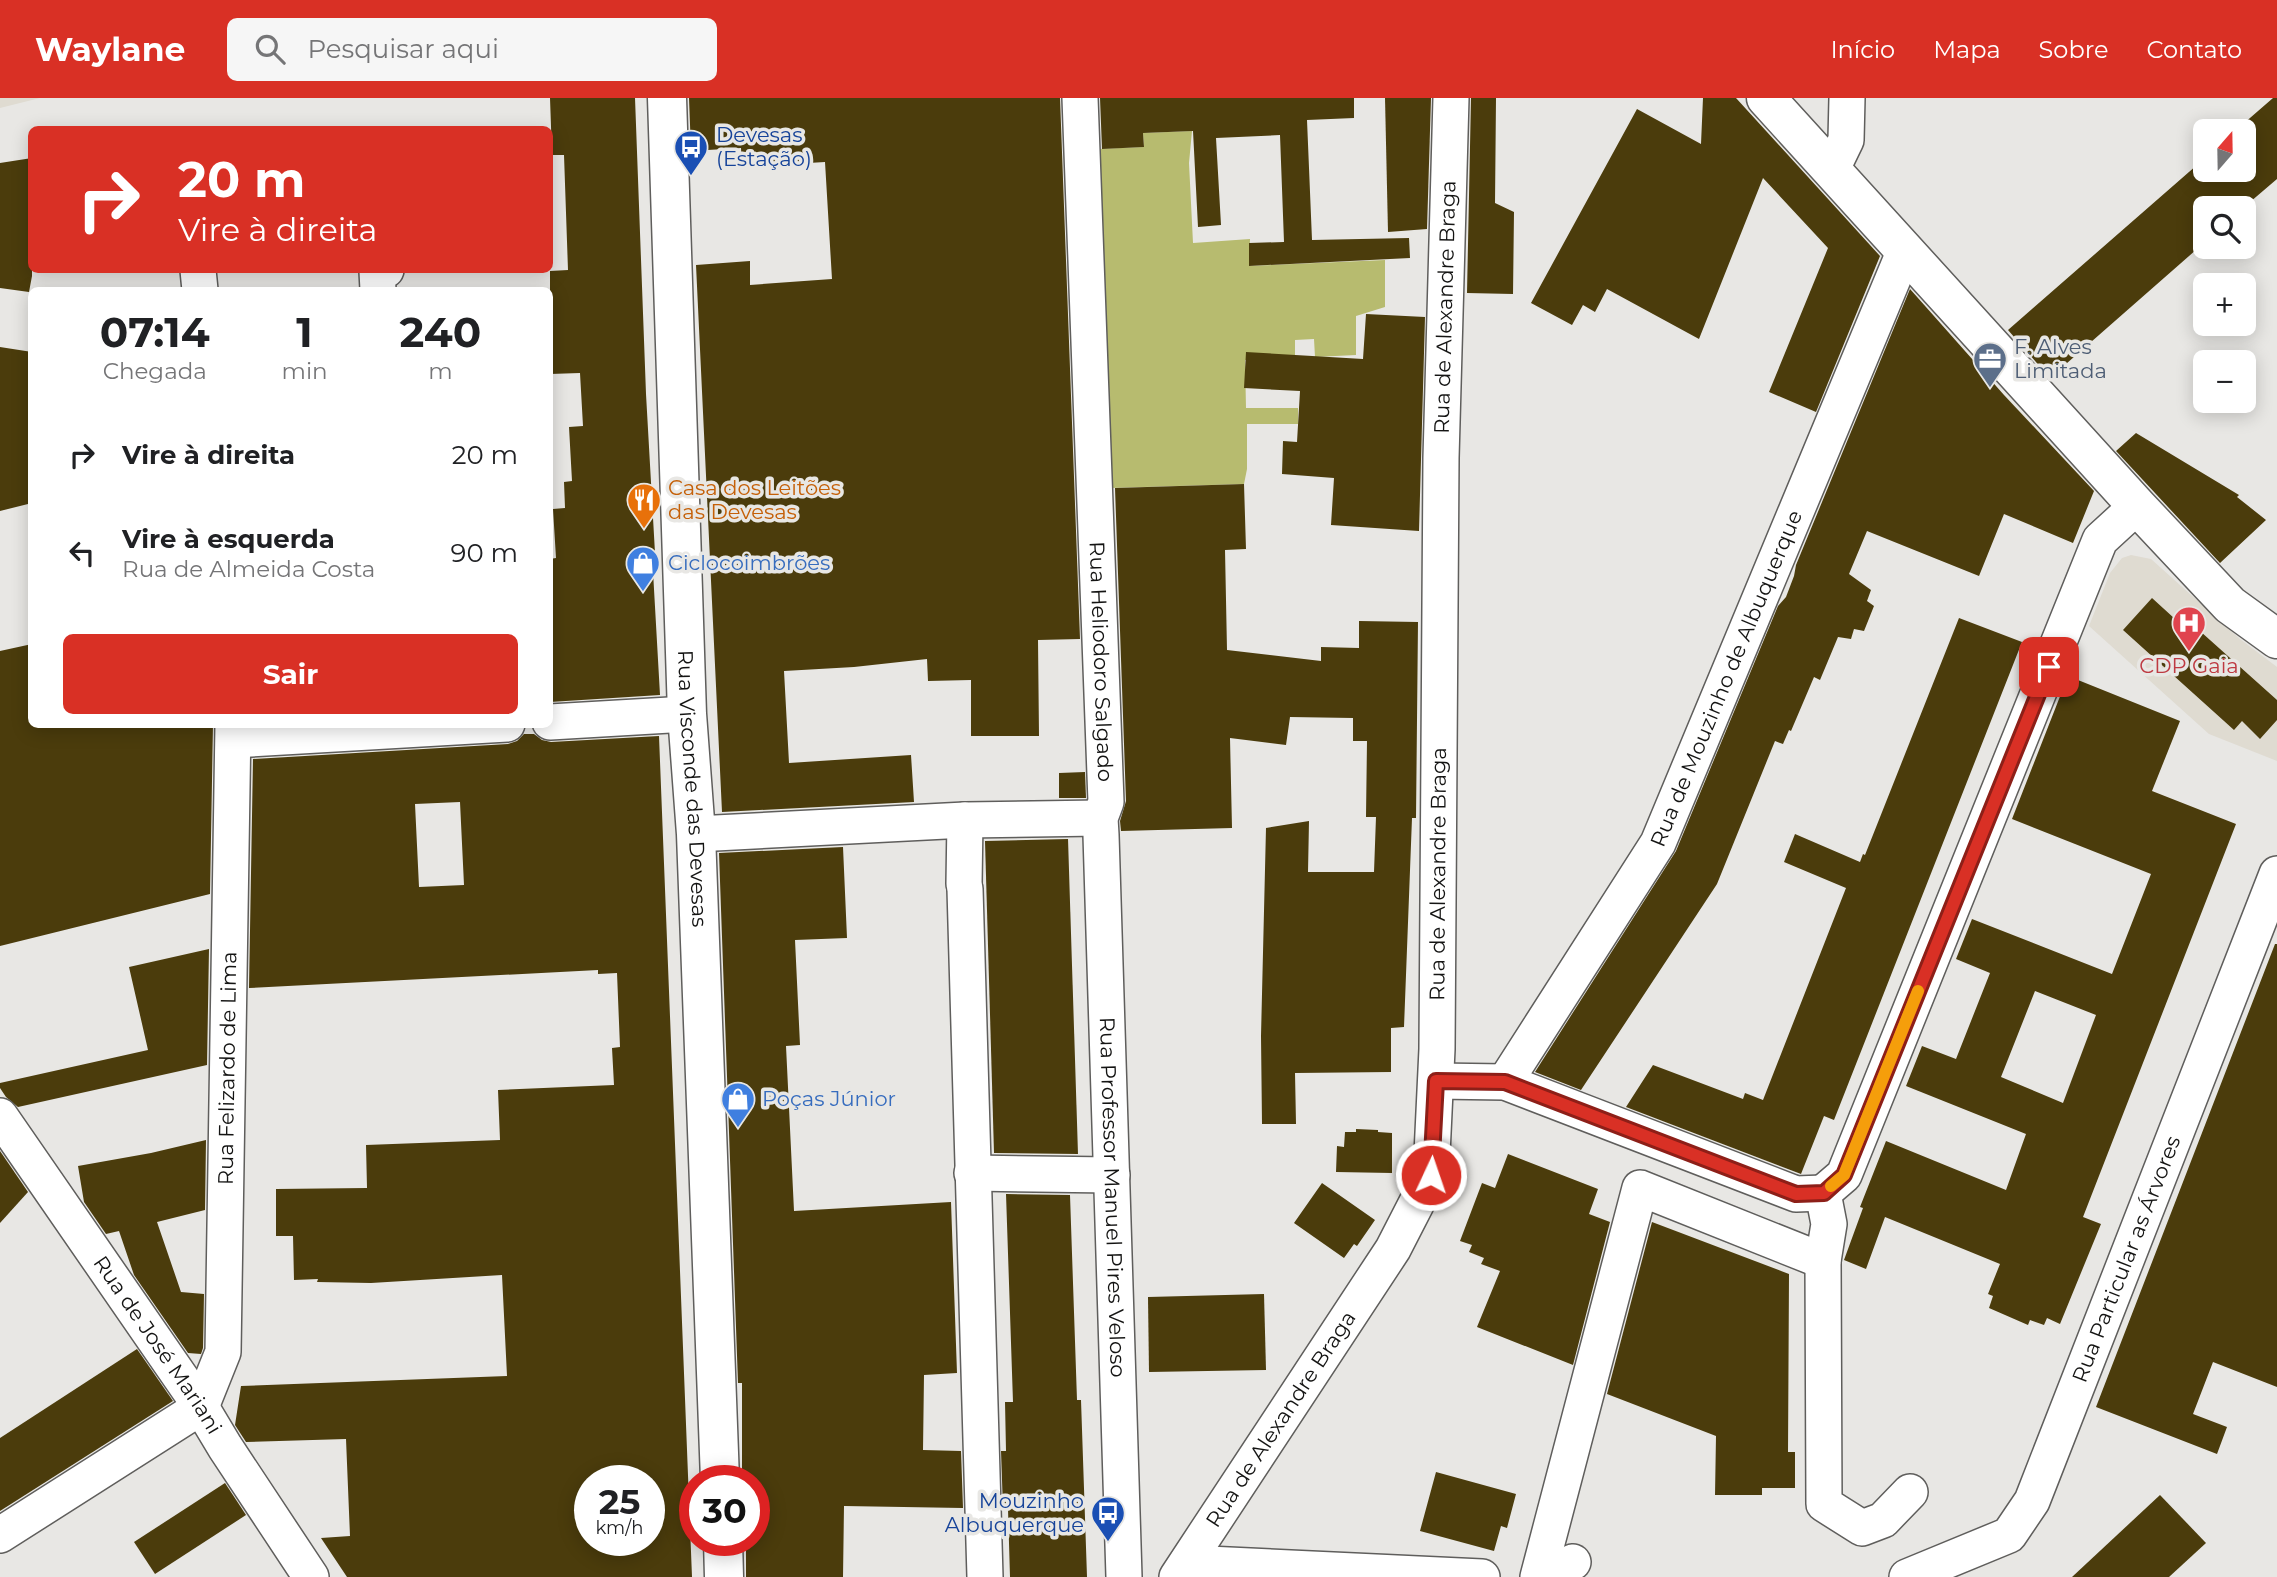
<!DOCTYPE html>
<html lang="pt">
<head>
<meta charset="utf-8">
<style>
  body { margin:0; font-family:Montserrat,sans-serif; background:#f6f6f6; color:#202124; height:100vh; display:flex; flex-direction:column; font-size:26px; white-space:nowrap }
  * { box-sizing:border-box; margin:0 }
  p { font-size:23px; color:#757577 }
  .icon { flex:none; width:38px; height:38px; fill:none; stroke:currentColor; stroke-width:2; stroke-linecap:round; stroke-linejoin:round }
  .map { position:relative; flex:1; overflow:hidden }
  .sheet { position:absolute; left:28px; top:189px; width:525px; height:441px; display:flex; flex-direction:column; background:#fff; border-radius:10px; box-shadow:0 4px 18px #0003 }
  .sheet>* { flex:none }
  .banner { position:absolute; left:28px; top:28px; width:525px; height:147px; border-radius:10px; box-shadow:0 4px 18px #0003; background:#d93025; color:#fff; overflow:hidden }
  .needle { width:46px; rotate:20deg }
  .controls { position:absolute; left:2193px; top:21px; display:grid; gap:14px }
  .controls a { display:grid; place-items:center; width:63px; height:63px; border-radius:10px; background:#fff; box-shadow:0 4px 18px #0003; font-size:35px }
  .speed { position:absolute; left:574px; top:1367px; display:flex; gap:14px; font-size:35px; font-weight:700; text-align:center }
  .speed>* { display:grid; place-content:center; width:91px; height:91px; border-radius:50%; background:#fff; box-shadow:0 4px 18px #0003; line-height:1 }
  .speed small { font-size:18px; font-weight:400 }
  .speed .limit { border:10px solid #d22; background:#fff; color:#111 }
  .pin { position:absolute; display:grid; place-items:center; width:60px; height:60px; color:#fff; margin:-30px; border-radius:14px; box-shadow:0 4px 10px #0006 }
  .me { position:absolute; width:77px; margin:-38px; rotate:3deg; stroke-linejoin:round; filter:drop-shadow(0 0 5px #0008) }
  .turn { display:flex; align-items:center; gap:24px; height:147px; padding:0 35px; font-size:32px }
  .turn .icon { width:91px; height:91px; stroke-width:2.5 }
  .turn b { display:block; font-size:49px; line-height:60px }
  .eta { display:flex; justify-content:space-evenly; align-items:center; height:119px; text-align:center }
  .eta b { font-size:42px; font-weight:700; line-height:49px }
  .cta { display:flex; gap:14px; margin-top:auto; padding:14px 35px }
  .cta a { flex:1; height:80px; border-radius:10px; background:#d93025; color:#fff; font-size:28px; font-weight:700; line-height:80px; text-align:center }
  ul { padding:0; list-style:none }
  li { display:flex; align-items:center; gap:21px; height:98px; padding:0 35px }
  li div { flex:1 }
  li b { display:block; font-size:26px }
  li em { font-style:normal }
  header { display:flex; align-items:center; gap:42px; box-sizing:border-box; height:98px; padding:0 35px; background:#d93025; color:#fff }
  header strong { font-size:33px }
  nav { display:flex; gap:38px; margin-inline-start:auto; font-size:24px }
  .search { width:490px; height:63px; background:#f6f6f6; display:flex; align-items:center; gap:18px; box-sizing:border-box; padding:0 24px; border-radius:10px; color:#757577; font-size:26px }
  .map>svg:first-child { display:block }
  .built { fill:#dfdbd1 }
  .green { fill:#b7bb6f }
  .building { fill:#4b3c0c; fill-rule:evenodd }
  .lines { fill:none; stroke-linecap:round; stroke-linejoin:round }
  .minor-casing { stroke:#5f5e5c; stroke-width:38 }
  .major-casing { stroke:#5f5e5c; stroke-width:41 }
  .minor { stroke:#fff; stroke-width:35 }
  .major { stroke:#fff; stroke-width:38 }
  .route-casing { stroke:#8d1f18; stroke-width:18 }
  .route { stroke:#d93025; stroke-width:12 }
  .slow { stroke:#f59e0b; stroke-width:12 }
  .labels { text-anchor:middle; stroke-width:7; stroke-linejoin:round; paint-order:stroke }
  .transit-label { font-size:21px; fill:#164399; stroke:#e8e7e4; text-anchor:start }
  .street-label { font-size:21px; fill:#141413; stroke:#e8e7e4 }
  .service-label { font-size:21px; fill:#4e5e75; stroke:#e8e7e4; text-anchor:start }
  .food-label { font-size:21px; fill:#c56008; stroke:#e8e7e4; text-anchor:start }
  .shop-label { font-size:21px; fill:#366cbe; stroke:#e8e7e4; text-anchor:start }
  .health-label { font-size:21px; fill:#be3a42; stroke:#e8e7e4 }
</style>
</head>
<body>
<header>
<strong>Waylane</strong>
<div class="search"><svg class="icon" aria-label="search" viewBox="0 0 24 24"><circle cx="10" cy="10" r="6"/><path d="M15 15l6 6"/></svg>Pesquisar aqui</div>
<nav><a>Início</a><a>Mapa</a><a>Sobre</a><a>Contato</a></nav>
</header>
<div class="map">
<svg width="2277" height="1479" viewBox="0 0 2277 1479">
  <rect width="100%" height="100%" fill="#e8e7e4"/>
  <g class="built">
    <polygon points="0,0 40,0 0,10"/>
    <polygon points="2131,457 2151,461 2240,541 2277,569 2277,663 2209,636 2089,528 2110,475 2122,460"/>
  </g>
  <polygon class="green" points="1192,33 1189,65 1193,145 1250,141 1249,168 1385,162 1385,209 1356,218 1356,257 1315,259 1314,241 1295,242 1295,259 1245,262 1246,310 1298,310 1298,326 1247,326 1247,371 1244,386 1111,390 1097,51 1144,49 1143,35"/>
  <g class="building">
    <polygon points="550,0 635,0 646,296 655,455 652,456 660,597 550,604 550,461 556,460 553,411 565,410 564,384 572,383 569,329 583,328 580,275 550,276 550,173 568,172 564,57 552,57"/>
    <polygon points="689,0 1060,0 1080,541 1038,542 1039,638 971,638 971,582 928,583 927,561 854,569 784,573 789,665 911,657 914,704 722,714 696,167 750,163 750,187 832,181 825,64 742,69 741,50 691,53"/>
    <polygon points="1100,0 1354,0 1354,20 1307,22 1312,142 1409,140 1410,160 1249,168 1249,145 1284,144 1280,37 1216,40 1221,127 1198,129 1193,33 1143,35 1144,49 1102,51"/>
    <polygon points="1385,0 1431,0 1427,131 1388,134"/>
    <polygon points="1471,0 1496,0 1495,105 1514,114 1513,196 1467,195"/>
    <polygon points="1703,0 1736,0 1880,158 1816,314 1769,294 1828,150 1763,80 1699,241 1607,191 1595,214 1583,207 1572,227 1531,205 1637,11 1701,46"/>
    <polygon points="2273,0 2277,0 2277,81 2243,110 2205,110 2205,144 2050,280 2008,232 2205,60 2205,72 2244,72 2244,33 2235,33"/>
    <polygon points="32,60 32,178 29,194 0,190 0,65"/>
    <polygon points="1910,191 2004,297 2094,393 2073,445 2004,416 1979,478 1867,433 1849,476 1871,492 1867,503 1874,508 1864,533 1854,531 1851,541 1838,539 1820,582 1814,579 1791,633 1789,632 1783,646 1775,643 1717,786 1581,992 1535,974 1676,753 1778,508 1786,499 1794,478 1796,467"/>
    <polygon points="1366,216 1425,219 1419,433 1331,427 1334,380 1282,376 1283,343 1297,344 1300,293 1244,290 1246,254 1363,261"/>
    <polygon points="0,249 32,254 32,405 0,413"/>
    <polygon points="2136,335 2239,397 2237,399 2266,422 2220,465 2116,353"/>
    <polygon points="1244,386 1246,451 1225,452 1227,552 1321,563 1321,549 1359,550 1359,523 1418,524 1416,720 1412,720 1404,929 1391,930 1391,974 1295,975 1296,1026 1262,1026 1261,938 1266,730 1309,723 1308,774 1374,774 1376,719 1366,719 1367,643 1353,643 1353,620 1290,619 1286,647 1230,640 1232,730 1121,733 1120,723 1126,703 1115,390"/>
    <polygon points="2152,500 2186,531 2191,525 2277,602 2277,622 2260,641 2242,623 2234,632 2123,532"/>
    <polygon points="1959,520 2022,544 1834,1022 1824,1018 1801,1076 1626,1009 1653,967 1743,1001 1745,995 1763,1002 1846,790 1784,764 1795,736 1860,764 1863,756 1865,757"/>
    <polygon points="32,546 32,626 213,626 210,796 0,848 0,553"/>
    <path d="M 2068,578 L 2180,623 L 2152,693 L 2236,726 L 2083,1119 L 2101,1126 L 2060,1226 L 2047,1220 L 2044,1227 L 2030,1222 L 2028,1227 L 1989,1210 L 1993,1198 L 1988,1196 L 2000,1166 L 1885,1119 L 1866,1171 L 1844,1162 L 1863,1110 L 1860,1109 L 1886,1043 L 2006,1092 L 2026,1036 L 1906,988 L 1922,948 L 1956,961 L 1990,875 L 1956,861 L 1972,821 L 2112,876 L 2151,776 L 2012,721 ZM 2035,893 L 2096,917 L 2063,1005 L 2001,979 Z"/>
    <path d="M 524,636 L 534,636 L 542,642 L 551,644 L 659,638 L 692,1479 L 347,1479 L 321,1440 L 350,1438 L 346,1341 L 246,1344 L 235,1327 L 241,1288 L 507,1278 L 502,1177 L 371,1185 L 317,1184 L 318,1181 L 294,1182 L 293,1138 L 276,1138 L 276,1091 L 367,1090 L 366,1047 L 500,1042 L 498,992 L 614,987 L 612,950 L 620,949 L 617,875 L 598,876 L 598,872 L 249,890 L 253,661 L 508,646 L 517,643 ZM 460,704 L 464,787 L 419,789 L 415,706 ZM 590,1382 L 649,1382 L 649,1442 L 590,1442 Z"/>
    <polygon points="1085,674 1086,700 1059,700 1059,675"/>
    <polygon points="1068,741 1078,1056 994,1055 985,743"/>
    <polygon points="843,749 847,840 795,842 800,947 786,948 794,1113 951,1104 957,1275 924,1277 923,1352 961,1353 963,1410 844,1408 843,1479 746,1479 746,1442 754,1442 754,1382 742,1382 742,1285 738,1285 719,755"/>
    <polygon points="2275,846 2277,846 2277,1289 2213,1264 2193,1316 2227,1329 2217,1356 2096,1309"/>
    <polygon points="209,851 207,967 18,1009 6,999 0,990 0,985 148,952 129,869"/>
    <polygon points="1356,1031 1378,1032 1378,1034 1392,1035 1392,1075 1336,1074 1337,1048 1344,1049 1345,1034 1356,1034"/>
    <polygon points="206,1042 205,1112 157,1124 181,1194 204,1196 203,1250 201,1256 188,1255 134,1177 119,1133 106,1136 84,1104 78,1068 151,1055"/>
    <polygon points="0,1053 28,1094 0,1125"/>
    <polygon points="1508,1056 1598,1091 1589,1116 1610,1124 1573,1267 1477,1229 1500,1173 1481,1166 1484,1160 1469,1154 1472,1147 1460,1143 1482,1085 1495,1090"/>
    <polygon points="1322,1085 1375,1122 1357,1148 1354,1146 1344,1160 1294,1125"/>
    <polygon points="1006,1096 1070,1097 1077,1302 1081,1302 1087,1479 1010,1479 1008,1411 1003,1411 1001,1353 1006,1353 1005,1304 1013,1304"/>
    <polygon points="1652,1124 1789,1176 1788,1354 1795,1354 1795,1390 1762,1390 1762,1397 1715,1397 1716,1338 1607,1296"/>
    <polygon points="1264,1196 1266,1272 1149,1274 1148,1199"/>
    <polygon points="137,1251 173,1303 0,1413 0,1340"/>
    <polygon points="1436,1374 1516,1396 1507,1430 1501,1428 1494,1453 1420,1433"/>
    <polygon points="225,1385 246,1417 155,1476 134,1444"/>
    <polygon points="2160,1397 2206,1445 2169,1479 2072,1479"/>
  </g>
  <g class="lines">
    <g class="minor-casing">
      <g id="minor">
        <path id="s1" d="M 1080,0 L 1106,704 L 1100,720 L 1101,737 L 1124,1479"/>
        <polyline points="1832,71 1846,42 1847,0"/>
        <polyline points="198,172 200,192"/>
        <polyline points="378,192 377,173 386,172"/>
        <polyline points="550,624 687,616"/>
        <polyline points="234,642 507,626"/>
        <polyline points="696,736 965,722 1100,720"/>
        <polyline points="964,786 965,722"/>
        <polyline points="965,791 985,1479"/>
        <polyline points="1436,983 1505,984 1796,1096 1823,1095"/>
        <path id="s2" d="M 1505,984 L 1658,745 L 1905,152"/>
        <path id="s3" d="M 0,1018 L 201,1309 L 225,1349 L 311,1479"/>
        <polyline points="972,1075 1112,1077"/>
        <polyline points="1823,1095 1844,1077 2100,442 2137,408"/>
        <polyline points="1823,1095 1829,1126 1823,1163 1824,1406 1862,1430 1883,1422 1910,1394"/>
        <path id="s4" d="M 201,1309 L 223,1254 L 233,626"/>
        <polyline points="0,1437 201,1309"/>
        <polyline points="1187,1465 1482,1479"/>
        <path id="s5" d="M 1177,1479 L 1393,1151 L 1431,1077 L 1437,951 L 1441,360 L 1451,0"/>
        <polyline points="1538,1479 1640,1090 1823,1163"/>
        <polyline points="1543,1479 1573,1464"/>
        <path id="s6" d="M 1907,1479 L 2009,1437 L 2032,1403 L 2277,776"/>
      </g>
    </g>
    <g class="major-casing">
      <g id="major">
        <path id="s7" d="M 667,0 L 687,616 L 696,736 L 720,1382"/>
        <polyline points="1766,0 2137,408 2230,507 2277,541"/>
        <polyline points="723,1442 724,1479"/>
      </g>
    </g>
    <use href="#minor" class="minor"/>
    <use href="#major" class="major"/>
  </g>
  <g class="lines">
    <g class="route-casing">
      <polyline id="route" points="1431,1077 1436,983 1505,984 1796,1096 1824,1095 1844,1077 2049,569"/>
    </g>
    <use href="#route" class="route"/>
    <polyline class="slow" points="1831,1088 1844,1077 1918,893"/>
  </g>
  <defs>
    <g id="bus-pin" transform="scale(1.75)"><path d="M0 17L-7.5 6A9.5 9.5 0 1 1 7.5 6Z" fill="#1a4fb4" stroke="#e8e7e4"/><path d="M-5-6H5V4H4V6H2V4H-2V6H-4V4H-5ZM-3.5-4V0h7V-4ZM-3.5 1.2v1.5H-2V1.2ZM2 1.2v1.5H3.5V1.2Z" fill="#fff"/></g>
    <g id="office-pin" transform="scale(1.75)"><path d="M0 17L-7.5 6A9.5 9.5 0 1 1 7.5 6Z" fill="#5c6f8a" stroke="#e8e7e4"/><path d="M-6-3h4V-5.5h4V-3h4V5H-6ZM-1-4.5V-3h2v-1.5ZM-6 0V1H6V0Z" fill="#fff"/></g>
    <g id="restaurant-pin" transform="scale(1.75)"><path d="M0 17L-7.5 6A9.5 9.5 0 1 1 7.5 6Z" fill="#e8710a" stroke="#e8e7e4"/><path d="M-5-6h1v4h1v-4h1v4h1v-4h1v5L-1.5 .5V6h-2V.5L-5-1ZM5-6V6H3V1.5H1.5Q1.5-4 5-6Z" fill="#fff"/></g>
    <g id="shop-pin" transform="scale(1.75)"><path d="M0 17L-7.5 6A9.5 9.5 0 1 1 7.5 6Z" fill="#3f7fe0" stroke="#e8e7e4"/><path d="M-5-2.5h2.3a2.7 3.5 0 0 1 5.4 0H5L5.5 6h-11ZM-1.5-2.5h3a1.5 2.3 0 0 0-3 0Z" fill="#fff"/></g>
    <g id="hospital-pin" transform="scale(1.75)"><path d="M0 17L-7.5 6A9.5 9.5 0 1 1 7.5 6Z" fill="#e0444e" stroke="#e8e7e4"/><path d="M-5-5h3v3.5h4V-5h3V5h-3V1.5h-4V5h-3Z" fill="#fff"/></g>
  </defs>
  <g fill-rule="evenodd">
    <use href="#bus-pin" x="691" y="49"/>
    <use href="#office-pin" x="1990" y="261"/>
    <use href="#restaurant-pin" x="644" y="402"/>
    <use href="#shop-pin" x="643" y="465"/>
    <use href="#hospital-pin" x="2189" y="525"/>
    <use href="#shop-pin" x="738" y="1001"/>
    <use href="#bus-pin" x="1108" y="1415"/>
  </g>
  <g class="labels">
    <g class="transit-label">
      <text x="716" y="44">Devesas<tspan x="716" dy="24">(Estação)</tspan></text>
      <text x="1084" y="1410" text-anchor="end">Mouzinho<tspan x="1084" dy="24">Albuquerque</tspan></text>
    </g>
    <g class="street-label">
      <text dy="7" stroke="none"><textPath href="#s5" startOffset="1344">Rua de Alexandre Braga</textPath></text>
      <text dy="7" stroke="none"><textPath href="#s1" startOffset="564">Rua Heliodoro Salgado</textPath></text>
      <text dy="7" stroke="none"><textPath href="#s2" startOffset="462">Rua de Mouzinho de Albuquerque</textPath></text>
      <text dy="7" stroke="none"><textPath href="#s7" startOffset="691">Rua Visconde das Devesas</textPath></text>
      <text dy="7" stroke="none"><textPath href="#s5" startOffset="777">Rua de Alexandre Braga</textPath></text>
      <text dy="7" stroke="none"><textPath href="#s4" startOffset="343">Rua Felizardo de Lima</textPath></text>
      <text dy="7" stroke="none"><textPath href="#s1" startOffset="1101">Rua Professor Manuel Pires Veloso</textPath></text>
      <text dy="7" stroke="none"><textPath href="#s6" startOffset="411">Rua Particular as Árvores</textPath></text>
      <text dy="7" stroke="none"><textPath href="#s3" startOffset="278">Rua de José Mariani</textPath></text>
      <text dy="7" stroke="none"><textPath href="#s5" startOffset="189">Rua de Alexandre Braga</textPath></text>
    </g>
    <g class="service-label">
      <text x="2014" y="256">F. Alves<tspan x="2014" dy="24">Limitada</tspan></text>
    </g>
    <g class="food-label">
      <text x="668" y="397">Casa dos Leitões<tspan x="668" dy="24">das Devesas</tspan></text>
    </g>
    <g class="shop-label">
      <text x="668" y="472">Ciclocoimbrões</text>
      <text x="762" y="1008">Poças Júnior</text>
    </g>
    <g class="health-label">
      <text x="2189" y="575">CDP Gaia</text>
    </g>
  </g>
</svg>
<div class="controls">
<a><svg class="needle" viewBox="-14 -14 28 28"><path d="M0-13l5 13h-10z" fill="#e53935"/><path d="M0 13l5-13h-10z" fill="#757577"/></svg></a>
<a><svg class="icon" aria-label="search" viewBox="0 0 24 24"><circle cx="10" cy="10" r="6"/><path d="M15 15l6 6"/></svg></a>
<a>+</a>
<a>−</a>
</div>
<div class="speed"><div>25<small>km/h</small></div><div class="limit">30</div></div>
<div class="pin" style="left:2049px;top:569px;background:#d93025"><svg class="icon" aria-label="arrive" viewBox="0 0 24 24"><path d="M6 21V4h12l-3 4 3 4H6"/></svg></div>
<svg class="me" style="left:1431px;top:1077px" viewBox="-20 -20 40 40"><circle r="17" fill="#d93025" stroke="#fff" stroke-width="3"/><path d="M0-11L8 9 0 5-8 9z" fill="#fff"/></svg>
<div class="banner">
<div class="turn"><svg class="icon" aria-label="right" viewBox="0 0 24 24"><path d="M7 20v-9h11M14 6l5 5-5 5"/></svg><div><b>20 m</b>Vire à direita</div></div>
</div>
<section class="sheet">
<div class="eta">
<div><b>07:14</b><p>Chegada</p></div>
<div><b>1</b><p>min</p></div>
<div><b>240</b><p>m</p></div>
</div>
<ul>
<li><svg class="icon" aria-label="right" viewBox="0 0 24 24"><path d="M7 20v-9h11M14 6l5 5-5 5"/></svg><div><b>Vire à direita</b></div><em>20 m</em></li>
<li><svg class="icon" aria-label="left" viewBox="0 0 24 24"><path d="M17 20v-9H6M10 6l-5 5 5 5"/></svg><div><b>Vire à esquerda</b><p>Rua de Almeida Costa</p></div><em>90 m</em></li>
</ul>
<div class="cta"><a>Sair</a></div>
</section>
</div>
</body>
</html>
